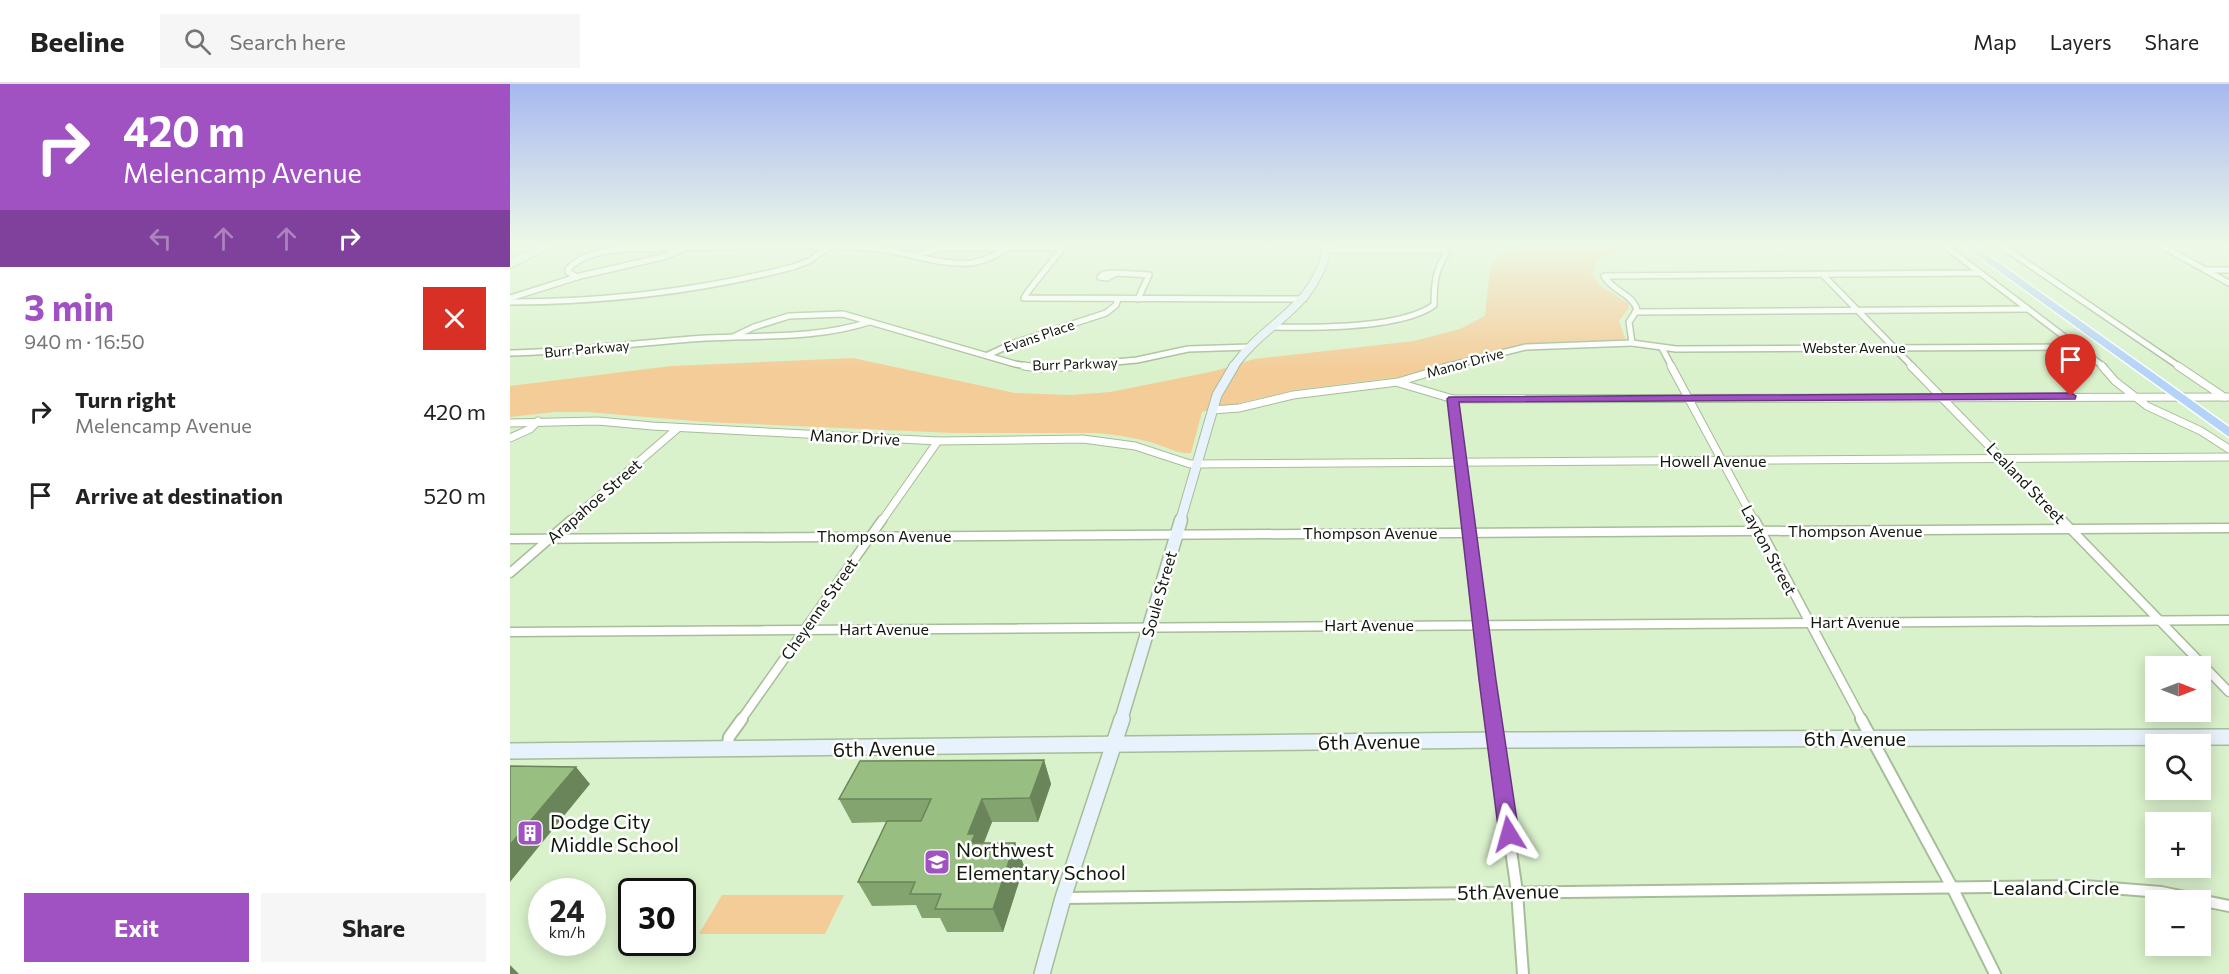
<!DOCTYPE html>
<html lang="en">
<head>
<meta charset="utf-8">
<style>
  body { margin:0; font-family:Commissioner,sans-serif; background:#f6f6f6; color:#222; height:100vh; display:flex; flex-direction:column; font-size:22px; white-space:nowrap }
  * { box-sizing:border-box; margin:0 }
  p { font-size:20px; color:#767676 }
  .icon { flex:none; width:33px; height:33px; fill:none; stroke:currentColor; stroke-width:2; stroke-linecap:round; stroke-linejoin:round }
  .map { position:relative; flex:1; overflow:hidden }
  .sheet { display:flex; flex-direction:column; background:#fff; width:510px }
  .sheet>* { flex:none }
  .hud { background:#a052c3; color:#fff; overflow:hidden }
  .needle { width:39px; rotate:90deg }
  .buttons { position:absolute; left:1635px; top:572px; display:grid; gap:12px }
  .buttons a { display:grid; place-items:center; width:66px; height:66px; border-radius:0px; background:#fff; box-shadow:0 3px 15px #0003; font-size:30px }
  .speed { position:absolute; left:18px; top:794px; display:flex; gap:12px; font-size:30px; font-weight:700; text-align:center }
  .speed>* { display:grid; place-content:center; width:78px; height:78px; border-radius:50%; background:#fff; box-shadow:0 3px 15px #0003; line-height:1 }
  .speed small { font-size:15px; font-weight:400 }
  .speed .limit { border:3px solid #111; border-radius:9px; background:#fff; color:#111 }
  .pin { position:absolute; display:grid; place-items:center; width:51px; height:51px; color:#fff; margin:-62px -26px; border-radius:50% 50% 50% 0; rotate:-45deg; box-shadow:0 0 6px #0007 }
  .pin .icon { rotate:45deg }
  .me { position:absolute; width:66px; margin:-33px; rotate:352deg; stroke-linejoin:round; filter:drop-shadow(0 0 4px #0008) }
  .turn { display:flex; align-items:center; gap:21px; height:126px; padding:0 24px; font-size:27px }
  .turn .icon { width:78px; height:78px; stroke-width:2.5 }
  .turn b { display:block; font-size:42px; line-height:51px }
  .lanes { display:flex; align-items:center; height:57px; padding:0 24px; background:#0003; justify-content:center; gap:30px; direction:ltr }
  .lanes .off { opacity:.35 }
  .round { display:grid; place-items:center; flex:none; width:63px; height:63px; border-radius:0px; background:#f6f6f6 }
  .head { display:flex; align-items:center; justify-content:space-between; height:102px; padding:0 24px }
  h1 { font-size:36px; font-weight:700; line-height:45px; color:#a052c3 }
  .primary-button { display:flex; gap:12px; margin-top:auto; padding:12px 24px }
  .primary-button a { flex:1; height:69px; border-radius:0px; background:#a052c3; color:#fff; font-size:24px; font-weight:700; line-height:69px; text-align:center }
  .primary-button a+a { background:#f6f6f6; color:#222 }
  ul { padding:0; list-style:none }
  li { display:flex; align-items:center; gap:18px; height:84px; padding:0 24px }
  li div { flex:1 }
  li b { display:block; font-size:22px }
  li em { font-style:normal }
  header { display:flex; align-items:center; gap:36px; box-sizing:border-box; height:84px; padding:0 30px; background:#fff; border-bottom:2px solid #e0e0e0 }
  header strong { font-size:28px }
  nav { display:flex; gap:33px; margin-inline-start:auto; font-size:21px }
  .search { width:420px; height:54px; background:#f6f6f6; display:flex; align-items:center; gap:15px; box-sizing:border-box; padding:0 21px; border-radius:0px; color:#767676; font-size:22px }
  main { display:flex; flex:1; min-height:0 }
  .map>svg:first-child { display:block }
  .green { fill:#f4cc98 }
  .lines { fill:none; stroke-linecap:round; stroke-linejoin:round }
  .street-far3-casing { stroke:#a6bd99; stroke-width:8 }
  .street-far2-casing { stroke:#a6bd99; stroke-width:9 }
  .street-far1-casing { stroke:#a6bd99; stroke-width:11 }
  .street-casing { stroke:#a6bd99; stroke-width:14 }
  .secondary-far3-casing { stroke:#a6bd99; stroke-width:10 }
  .secondary-far2-casing { stroke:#a6bd99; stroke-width:11 }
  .secondary-far1-casing { stroke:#a6bd99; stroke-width:15 }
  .secondary-casing { stroke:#a6bd99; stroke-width:18 }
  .highway-casing { stroke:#fff; stroke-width:3 }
  .street-far3 { stroke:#fff; stroke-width:5 }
  .street-far2 { stroke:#fff; stroke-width:7 }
  .street-far1 { stroke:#fff; stroke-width:8 }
  .street { stroke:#fff; stroke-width:10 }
  .secondary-far3 { stroke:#e8f2fd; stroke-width:8 }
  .secondary-far2 { stroke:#e8f2fd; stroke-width:9 }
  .secondary-far1 { stroke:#e8f2fd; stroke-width:12 }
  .secondary { stroke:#e8f2fd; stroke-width:15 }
  .highway { fill:#b4d3f9; fill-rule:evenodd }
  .wall { fill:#83a36f }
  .shaded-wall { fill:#6a855a }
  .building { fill:#98be81; stroke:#6a855a; stroke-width:1.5 }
  .route { fill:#a052c3; stroke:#68357f; stroke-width:1.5 }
  .labels { text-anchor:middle; stroke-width:5; stroke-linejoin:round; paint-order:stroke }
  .far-street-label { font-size:14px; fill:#10180b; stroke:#fff }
  .street-label { font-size:16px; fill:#10180b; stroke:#fff }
  .near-street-label { font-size:20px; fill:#10180b; stroke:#fff }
  .near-poi-label { font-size:20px; fill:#10180b; stroke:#fff; text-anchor:start }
</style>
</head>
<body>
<header>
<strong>Beeline</strong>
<div class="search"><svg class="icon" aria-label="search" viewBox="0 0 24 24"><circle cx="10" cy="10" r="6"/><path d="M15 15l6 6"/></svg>Search here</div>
<nav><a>Map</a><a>Layers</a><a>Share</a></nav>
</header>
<main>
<section class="sheet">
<div class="hud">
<div class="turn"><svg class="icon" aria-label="right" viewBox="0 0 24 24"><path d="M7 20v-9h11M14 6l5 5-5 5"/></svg><div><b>420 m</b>Melencamp Avenue</div></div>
<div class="lanes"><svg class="icon off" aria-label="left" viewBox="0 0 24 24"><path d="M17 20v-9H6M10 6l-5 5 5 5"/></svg><svg class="icon off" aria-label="ahead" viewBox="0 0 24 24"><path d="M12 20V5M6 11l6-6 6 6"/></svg><svg class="icon off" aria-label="ahead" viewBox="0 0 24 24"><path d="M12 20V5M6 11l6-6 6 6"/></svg><svg class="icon" aria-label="right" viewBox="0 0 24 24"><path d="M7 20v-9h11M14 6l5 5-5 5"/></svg></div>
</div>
<div class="head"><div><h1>3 min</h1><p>940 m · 16:50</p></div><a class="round" style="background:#d93025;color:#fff"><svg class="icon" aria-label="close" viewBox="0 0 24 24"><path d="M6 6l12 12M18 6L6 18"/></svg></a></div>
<ul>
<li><svg class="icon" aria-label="right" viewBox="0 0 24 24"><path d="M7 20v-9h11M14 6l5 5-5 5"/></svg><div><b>Turn right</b><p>Melencamp Avenue</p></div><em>420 m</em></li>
<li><svg class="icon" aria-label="arrive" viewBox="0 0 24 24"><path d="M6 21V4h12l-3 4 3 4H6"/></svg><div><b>Arrive at destination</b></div><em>520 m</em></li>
</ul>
<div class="primary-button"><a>Exit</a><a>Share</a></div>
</section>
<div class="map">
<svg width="1719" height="890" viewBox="0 0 1719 890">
  <rect width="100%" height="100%" fill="#daf2cc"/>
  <g class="green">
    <path d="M 1013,162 L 1109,162 L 1108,169 L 1091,174 L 1081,190 L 1092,203 L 1118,219 L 1119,224 L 1109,237 L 1116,256 L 1027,259 L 1000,263 L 897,292 L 785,306 L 692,328 L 681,369 C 668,370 661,365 649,361 C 629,354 607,351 586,349 L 443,349 L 195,338 L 77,328 L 45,328 L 0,333 L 0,302 L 161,282 L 343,274 L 505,309 L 561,311 L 600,308 L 705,287 L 744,275 L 904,257 L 950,245 L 975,232 L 980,184 L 988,173 Z"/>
    <polygon points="212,811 334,811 315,850 189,850"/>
  </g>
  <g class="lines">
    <g class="street-far3-casing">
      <g id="street-far3">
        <path d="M 554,162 C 548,171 515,209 514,214 L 794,215"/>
        <polyline points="1435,162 1594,283"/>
        <polyline points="1492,162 1670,283"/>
        <polyline points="1652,162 1719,199"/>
        <polyline points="406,171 433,164 553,163"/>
        <polyline points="1696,186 1719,186"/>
        <polyline points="606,189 639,191 628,215"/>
        <polygon points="606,189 597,194 590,193 594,190"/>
        <polyline points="1313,191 1403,283"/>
        <path d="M 67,193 L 58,188 L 58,185 C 73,169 96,167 117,165 C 198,164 280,159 361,164 C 394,166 427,182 461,179 C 475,177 486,172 498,163"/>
        <polyline points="0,214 70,192 153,173 171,166"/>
        <path d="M 0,218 C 96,218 190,207 283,183 L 299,177 L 317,164"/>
        <polyline points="1125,228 1518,225"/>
        <path d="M 761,243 C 802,244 892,245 924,221 C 924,201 925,185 937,169 L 935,166 L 818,166"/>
        <polyline points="225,252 244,243 279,232 333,230 505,280 523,283"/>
        <polyline points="1122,259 1166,265 1568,263"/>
        <polyline points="1152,264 1162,283"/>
        <path d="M 0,269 C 66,268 130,258 196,254 C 251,251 306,255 359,238"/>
        <polyline points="478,271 504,259 596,229 606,221 608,215"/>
        <polyline points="551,283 627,276 678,265 740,263"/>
        <path d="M 935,283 L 1016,263 L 1122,259 L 1119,238 L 1127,226 C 1123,210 1102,207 1094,192 L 1470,189"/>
      </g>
    </g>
    <g class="street-far2-casing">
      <g id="street-far2">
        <polyline points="514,282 528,284 584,282"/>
        <polyline points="1161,282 1245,438"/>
        <polyline points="1401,282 1553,438"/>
        <polyline points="1592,282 1605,297 1637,322 1691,347 1719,365"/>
        <polyline points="1668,282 1714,313"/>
        <polyline points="889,299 943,315 1719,313"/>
        <polyline points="943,315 958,438"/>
        <polyline points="702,326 729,324 783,311 888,298 941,282"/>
        <polyline points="0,339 88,337 142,342 428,357 573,355 625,362 680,380 1719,373"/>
        <polyline points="0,354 20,345 28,337"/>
        <polyline points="59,438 168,344"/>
        <polyline points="371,438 428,357"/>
      </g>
    </g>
    <g class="street-far1-casing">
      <g id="street-far1">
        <polyline points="958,436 983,636"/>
        <polyline points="1245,436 1352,636"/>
        <polyline points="1552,436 1719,608"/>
        <polyline points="0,455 1719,444"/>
        <polyline points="0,489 61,436"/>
        <polyline points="0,548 1719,536"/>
        <polyline points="231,636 372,436"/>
      </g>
    </g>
    <g class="street-casing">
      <g id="street">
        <polyline points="982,635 1007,808 1013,890"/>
        <polyline points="1351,635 1443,805 1485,890"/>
        <polyline points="217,665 219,653 232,635"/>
        <polyline points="553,814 1575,802 1651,808 1719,822"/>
      </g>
    </g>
    <g class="secondary-far3-casing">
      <g id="secondary-far3">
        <polyline points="0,180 35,162"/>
        <path d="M 723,283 C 758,234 803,228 818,162"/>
      </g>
    </g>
    <g class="secondary-far2-casing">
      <polyline id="secondary-far2" points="670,438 707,311 724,282"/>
    </g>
    <g class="secondary-far1-casing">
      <polyline id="secondary-far1" points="611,636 671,436"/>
    </g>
    <g class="secondary-casing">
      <g id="secondary">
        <polyline points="0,667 986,656 1719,653"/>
        <polyline points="532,890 553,814 612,635"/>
      </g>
    </g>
    <g class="highway-casing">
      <polygon id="highway" points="1454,162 1465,162 1719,343 1719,353"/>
    </g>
    <use href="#street-far3" class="street-far3"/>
    <use href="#street-far2" class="street-far2"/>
    <use href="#street-far1" class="street-far1"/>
    <use href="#street" class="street"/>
    <use href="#secondary-far3" class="secondary-far3"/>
    <use href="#secondary-far2" class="secondary-far2"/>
    <use href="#secondary-far1" class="secondary-far1"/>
    <use href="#secondary" class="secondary"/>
    <use href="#highway" class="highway"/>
  </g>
  <polygon class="wall" points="534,676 541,700 528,738 482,738 474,759 505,759 514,782 493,848 437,848 430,834 412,834 406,821 362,822 348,798 377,738 342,739 329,715"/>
  <g class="shaded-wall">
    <polygon points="534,676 541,700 528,738 520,714"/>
    <polygon points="66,683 80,700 0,798 0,761"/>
    <polygon points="472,715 482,738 471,765 471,783 458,750"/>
    <polygon points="505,759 514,782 493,848 483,825"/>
    <polygon points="0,881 9,890 0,890"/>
  </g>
  <g class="building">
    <polygon points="534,676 520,714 472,715 458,750 465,750 461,759 505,759 483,825 425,825 431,810 400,810 405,798 348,798 377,737 411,737 421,715 329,715 350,677"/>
    <polygon points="0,682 66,683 0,761"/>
  </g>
  <linearGradient id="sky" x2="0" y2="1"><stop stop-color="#a7b8f0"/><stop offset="0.56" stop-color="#eef9e8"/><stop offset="1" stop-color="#eef9e8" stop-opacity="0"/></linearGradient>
  <rect width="1719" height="287" fill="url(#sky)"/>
  <polygon class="route" points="1561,309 1566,312 1565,315 949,318 986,596 1009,750 1006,756 999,758 992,756 989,750 969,596 937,315 939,313"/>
  <defs>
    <g id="building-square" transform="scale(1.35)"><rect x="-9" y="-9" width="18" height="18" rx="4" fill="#a052c3" stroke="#fff"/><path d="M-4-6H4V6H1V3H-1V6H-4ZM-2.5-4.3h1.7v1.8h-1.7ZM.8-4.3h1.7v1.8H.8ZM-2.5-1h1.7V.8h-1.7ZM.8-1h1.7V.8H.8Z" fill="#fff"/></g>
    <g id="school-square" transform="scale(1.35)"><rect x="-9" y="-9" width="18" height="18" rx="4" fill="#a052c3" stroke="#fff"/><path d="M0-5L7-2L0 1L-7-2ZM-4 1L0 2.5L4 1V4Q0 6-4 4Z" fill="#fff"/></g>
  </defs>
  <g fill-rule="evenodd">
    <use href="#building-square" x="20" y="749"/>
    <use href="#school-square" x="427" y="778"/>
  </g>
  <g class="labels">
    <g class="far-street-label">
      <text transform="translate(529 252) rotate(-19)" y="5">Evans Place</text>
      <text x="1344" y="269">Webster Avenue</text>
      <text transform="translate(77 265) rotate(-5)" y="5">Burr Parkway</text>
      <text transform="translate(955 279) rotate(-15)" y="5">Manor Drive</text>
      <text transform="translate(565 280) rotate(-2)" y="5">Burr Parkway</text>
    </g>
    <g class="street-label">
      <text transform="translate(345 353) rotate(3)" y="6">Manor Drive</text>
      <text x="1203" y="383">Howell Avenue</text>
      <text transform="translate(1516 399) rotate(46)" y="6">Lealand Street</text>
      <text transform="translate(84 417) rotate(-41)" y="6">Arapahoe Street</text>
      <text x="1345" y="453">Thompson Avenue</text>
      <text x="860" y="455">Thompson Avenue</text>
      <text x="374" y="458">Thompson Avenue</text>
      <text transform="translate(1259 466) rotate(62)" y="6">Layton Street</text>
      <text transform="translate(649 510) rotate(-74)" y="6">Soule Street</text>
      <text transform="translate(309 525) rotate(-55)" y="6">Cheyenne Street</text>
      <text x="1345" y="544">Hart Avenue</text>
      <text x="859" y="547">Hart Avenue</text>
      <text x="374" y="551">Hart Avenue</text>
    </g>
    <g class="near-street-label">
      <text x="1345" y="662">6th Avenue</text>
      <text transform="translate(859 658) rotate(-1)" y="7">6th Avenue</text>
      <text transform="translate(374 665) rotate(-1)" y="7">6th Avenue</text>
      <text x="1546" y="811">Lealand Circle</text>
      <text transform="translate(998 808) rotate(-1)" y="7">5th Avenue</text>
    </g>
    <g class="near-poi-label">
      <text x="40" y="745">Dodge City<tspan x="40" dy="23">Middle School</tspan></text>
      <text x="446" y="773">Northwest<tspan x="446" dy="23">Elementary School</tspan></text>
    </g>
  </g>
</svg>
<div class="buttons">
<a><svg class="needle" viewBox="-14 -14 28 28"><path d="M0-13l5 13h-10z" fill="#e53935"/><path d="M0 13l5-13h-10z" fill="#767676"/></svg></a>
<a><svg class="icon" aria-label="search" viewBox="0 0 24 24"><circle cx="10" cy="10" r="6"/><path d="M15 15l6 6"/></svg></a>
<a>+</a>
<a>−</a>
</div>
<div class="speed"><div>24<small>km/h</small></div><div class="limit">30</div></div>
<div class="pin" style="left:1561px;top:312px;background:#d93025"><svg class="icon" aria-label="arrive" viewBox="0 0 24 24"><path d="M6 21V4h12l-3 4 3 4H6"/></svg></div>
<svg class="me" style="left:999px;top:750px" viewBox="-20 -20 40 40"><path d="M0-17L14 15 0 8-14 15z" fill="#a052c3" stroke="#fff" stroke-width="4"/></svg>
</div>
</main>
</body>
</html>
